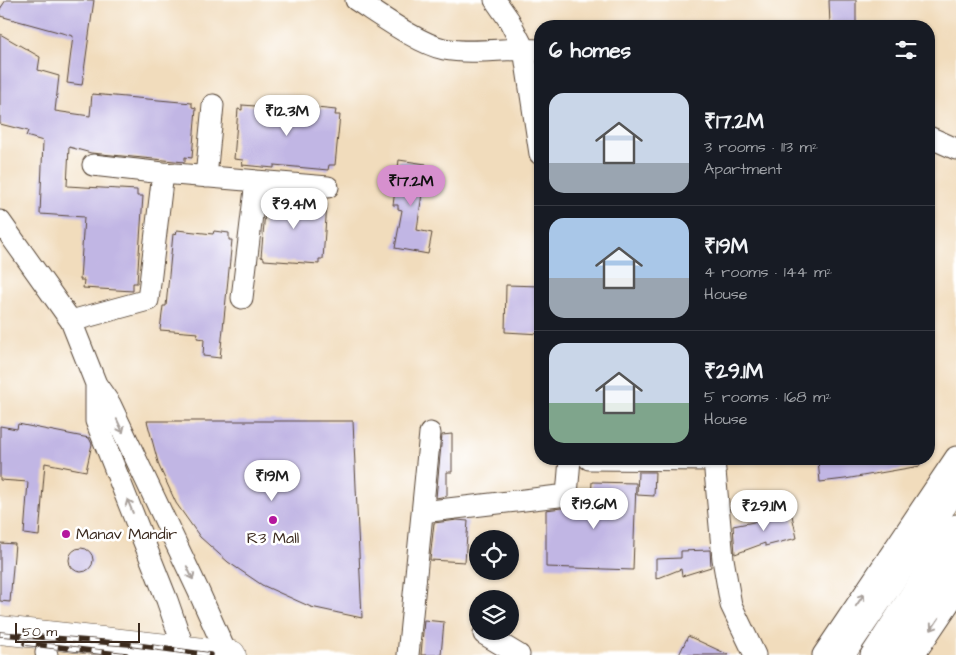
<!DOCTYPE html>
<html lang="en">
<head>
<meta charset="utf-8">
<style>
	:root { --surface:#171b24; --page:#242831; --text:#f1f3f6; --muted:#9ea1a6; --line:#363941; --accent:#d690ce }
	body { margin:0; font-family:"Architects Daughter",sans-serif; background:var(--page); color:var(--text); height:100vh; display:flex; flex-direction:column; font-size:19px; white-space:nowrap }
	* { box-sizing:border-box; margin:0 }
	p { font-size:16px; color:var(--muted) }
	.icon { flex:none; width:28px; height:28px; fill:none; stroke:currentColor; stroke-width:2; stroke-linecap:round; stroke-linejoin:round }
	.map { position:relative; flex:1; overflow:hidden }
	.drawer { position:absolute; left:534px; top:20px; width:401px; height:445px; display:flex; flex-direction:column; background:var(--surface); border-radius:20px; box-shadow:0 1px 4px #0004 }
	.drawer>* { flex:none }
	.controls { position:absolute; left:469px; top:530px; display:grid; gap:10px }
	.controls a { display:grid; place-items:center; width:50px; height:50px; border-radius:50%; background:var(--surface); box-shadow:0 1px 4px #0004; font-size:25px }
	.scale { position:absolute; left:15px; bottom:12px; width:125px; box-sizing:border-box; padding-left:5px; border:2px solid #3b2a1e; border-top:0; font-size:14px; line-height:18px; white-space:nowrap; color:#3b2a1e; -webkit-text-stroke:4px #fff; paint-order:stroke }
	.price { position:absolute; translate:-50% -42px; padding:0 11px; border-radius:18px; background:#fff; color:#222; font-size:16px; line-height:32px; filter:drop-shadow(0 1px 2px #0008) }
	.price::after { content:''; position:absolute; left:50%; top:30px; width:15px; height:11px; margin-left:-8px; background:inherit; clip-path:polygon(0 0,100% 0,50% 100%) }
	.price.selected { background:var(--accent); color:#111 }
	ul { padding:0; list-style:none }
	li { display:flex; align-items:center; gap:15px; height:125px; padding:0 15px }
	li+li { border-top:1px solid var(--line) }
	li span { display:grid; place-items:center; flex:none; width:140px; height:100px; border-radius:15px; color:#555 }
	li>.icon { margin-inline-start:auto }
	span .icon { width:60px; height:60px; fill:#fffc; stroke-width:1 }
	li b { font-size:21px }
	h2 { display:flex; justify-content:space-between; align-items:center; height:60px; padding:0 15px; font-size:21px }
	.map>svg:first-child { display:block }
</style>
</head>
<body>
<div class="map">
<svg width="956" height="655" viewBox="0 0 956 655">
	<rect width="100%" height="100%" fill="#fff"/>
	<filter id="ink" filterUnits="userSpaceOnUse"><feTurbulence type="fractalNoise" baseFrequency=".02" numOctaves="2"/><feDisplacementMap in="SourceGraphic" scale="10" xChannelSelector="R" yChannelSelector="G"/><feConvolveMatrix kernelMatrix="1 2 1 2 8 2 1 2 1" color-interpolation-filters="sRGB"/></filter>
	<filter id="wash" filterUnits="userSpaceOnUse"><feTurbulence type="fractalNoise" baseFrequency=".0096" numOctaves="4" result="noise"/><feDisplacementMap in="SourceGraphic" scale="20" xChannelSelector="R" yChannelSelector="G"/><feGaussianBlur stdDeviation="1.12" result="paint"/><feColorMatrix in="noise" values="0 0 0 0 0 0 0 0 0 0 0 0 0 0 0 0 0 1.4 0 .05"/><feComposite in="paint" operator="in"/></filter>
	<g filter="url(#wash)">
		<rect width="100%" height="100%" fill="#f1dcbc"/>
		<g id="blocks">
			<!-- building -->
			<path fill="#c1b6e4" d="M6,0H94L82,85L67,83L73,36L0,16V9Z
				M829,0H856V26H830Z
				M0,34L40,57L38,70L59,76L55,111L90,116L92,94L192,103V107L196,108L192,158L185,157V162L91,153L69,147L67,186L137,190V196H143L137,283H133V291L83,288L84,280H80L84,217L40,214L43,141L26,136L28,131L0,124Z
				M242,105L296,109L297,106L336,110L335,115H340L335,165H329L328,170L274,165V168L242,165L243,160L234,159L238,109L242,110Z
				M399,160L426,164L417,230L432,233L428,254L395,248L402,210L398,209V205H393Z
				M270,197L308,201V198L325,199V204H327L323,259H319V264L264,260V258L261,257L266,201H270Z
				M177,230L213,234L214,231L229,233V240H232L220,358L203,356L204,339L197,338L198,333L160,330L163,306H166L173,234L176,235Z
				M506,285L540,286V334L505,332Z
				M147,421H353L362,618L311,607L262,585L228,562L200,537L176,503L159,466Z
				M18,424L89,438L92,444L86,471L45,463L39,536L24,534L28,482L0,480V426L17,429Z
				M452,434V472H447V496L436,498L442,435Z
				M824,459H920V466L845,479L820,482L818,460Z
				M638,472H655L654,496L637,495Z
				M592,482L636,483L633,570L546,567V510L569,507L574,505L579,497H591Z
				M791,511L797,538L765,546V543L735,554L733,526L759,521V519Z
				M457,520L468,521L465,562L430,560L434,523Z
				M0,543L15,544L10,602L0,601Z
				M69 560a12 12 0 1 1 24 0a12 12 0 1 1-24 0Z
				M710,550L711,567L682,576L681,569L656,579V559L681,558V551Z
				M424,620L444,622L441,655H421Z
				M688,636L729,655H679Z"/>
		</g>
	</g>
	<g filter="url(#ink)">
		<use href="#blocks" fill-opacity="0" stroke="#564536" stroke-width="1"/>
		<g fill="none" stroke-linecap="round" stroke-linejoin="round">
			<!-- minor casing -->
			<g stroke="#564536" stroke-width="23">
				<path id="minor" d="M356,0C378,14 419,44 444,49C475,55 508,47 540,50
					M495,0L509,20L524,49L540,154
					M929,137L956,149
					M93,165L163,173
					M206,177L213,105
					M0,221L71,321L96,384L110,404L198,590L227,655
					M242,298L256,181
					M71,321L148,300L163,173L328,187
					M96,384V421L167,600L186,655
					M589,459L714,460L723,559L731,605L755,655
					M422,512L567,495L570,459
					M484,634L519,655
					M46,653L47,655
					M408,655L430,433
					M823,655L956,457
					M871,655L956,525
					M914,655L956,593"/>
			</g>
			<!-- major casing -->
			<g stroke="#564536" stroke-width="29">
				<path id="major" d="M0,630L232,655
					M840,655L956,485
					M888,655L956,556"/>
			</g>
			<!-- minor -->
			<use href="#minor" stroke="#fff" stroke-width="21"/>
			<!-- major -->
			<use href="#major" stroke="#fff" stroke-width="28"/>
			<!-- rail casing -->
			<g stroke="#3b2a1e" stroke-width="5.5">
				<path id="rail" d="M0,634L129,644L210,655
					M25,643L126,655"/>
			</g>
			<!-- rail -->
			<use href="#rail" stroke="#fff" stroke-width="4" stroke-dasharray="11" stroke-linecap="butt"/>
		</g>
		<!-- one-way arrows -->
		<defs><path id="oneway-shaft" d="M-6 0H5M1.5-3L5.5 0L1.5 3" fill="none" stroke-width="1.6" stroke-linecap="round" stroke-linejoin="round" transform="scale(1.25)"/></defs>
		<g stroke="#a79f9a">
			<use href="#oneway-shaft" transform="translate(120 426) rotate(65)"/>
			<use href="#oneway-shaft" transform="translate(130 506) rotate(-112)"/>
			<use href="#oneway-shaft" transform="translate(190 573) rotate(65)"/>
			<use href="#oneway-shaft" transform="translate(860 600) rotate(-56)"/>
			<use href="#oneway-shaft" transform="translate(935 624) rotate(124)"/>
		</g>
	</g>
	<!-- markers -->
	<g fill="#b5179e" stroke="#fff" stroke-width="2">
		<circle cx="273" cy="520" r="5"/>
		<circle cx="66" cy="534" r="5"/>
	</g>
	<g text-anchor="middle" dominant-baseline="central" stroke-width="5" stroke-linejoin="round" paint-order="stroke">
		<!-- poi labels -->
		<g font-size="16" fill="#3b2a1e" stroke="#fff" text-anchor="start">
			<text x="76" y="534">Manav Mandir</text>
			<text x="273" y="538" text-anchor="middle">R3 Mall</text>
		</g>
	</g>
</svg>
<div class="controls">
<a><svg class="icon" aria-label="locate" viewBox="0 0 24 24"><circle cx="12" cy="12" r="6"/><path d="M12 2v4M12 18v4M2 12h4M18 12h4"/></svg></a>
<a><svg class="icon" aria-label="layers" viewBox="0 0 24 24"><path d="M12 4l9 5-9 5-9-5zM3 14l9 5 9-5"/></svg></a>
</div>
<div class="scale">50 m</div>
<b class="price" style="left:287px;top:137px">₹12.3M</b>
<b class="price selected" style="left:411px;top:207px">₹17.2M</b>
<b class="price" style="left:294px;top:230px">₹9.4M</b>
<b class="price" style="left:272px;top:502px">₹19M</b>
<b class="price" style="left:594px;top:530px">₹19.6M</b>
<b class="price" style="left:764px;top:532px">₹29.1M</b>
<section class="drawer">
<h2>6 homes<svg class="icon" aria-label="filters" viewBox="0 0 24 24"><path d="M4 7h16M4 17h16"/><circle cx="9" cy="7" r="2"/><circle cx="15" cy="17" r="2"/></svg></h2>
<ul>
<li><span style="background:linear-gradient(#c9d6e8 70%,#9aa5b1 0)"><svg class="icon" aria-label="home" viewBox="0 0 24 24"><path d="M3 11l9-7 9 7M6 9v11h12V9"/></svg></span><div><b>₹17.2M</b><p>3 rooms · 113 m²</p><p>Apartment</p></div></li>
<li><span style="background:linear-gradient(#a9c7e8 60%,#9aa5b1 0)"><svg class="icon" aria-label="home" viewBox="0 0 24 24"><path d="M3 11l9-7 9 7M6 9v11h12V9"/></svg></span><div><b>₹19M</b><p>4 rooms · 144 m²</p><p>House</p></div></li>
<li><span style="background:linear-gradient(#c9d6e8 60%,#7fa58c 0)"><svg class="icon" aria-label="home" viewBox="0 0 24 24"><path d="M3 11l9-7 9 7M6 9v11h12V9"/></svg></span><div><b>₹29.1M</b><p>5 rooms · 168 m²</p><p>House</p></div></li>
</ul>
</section>
</div>
</body>
</html>
